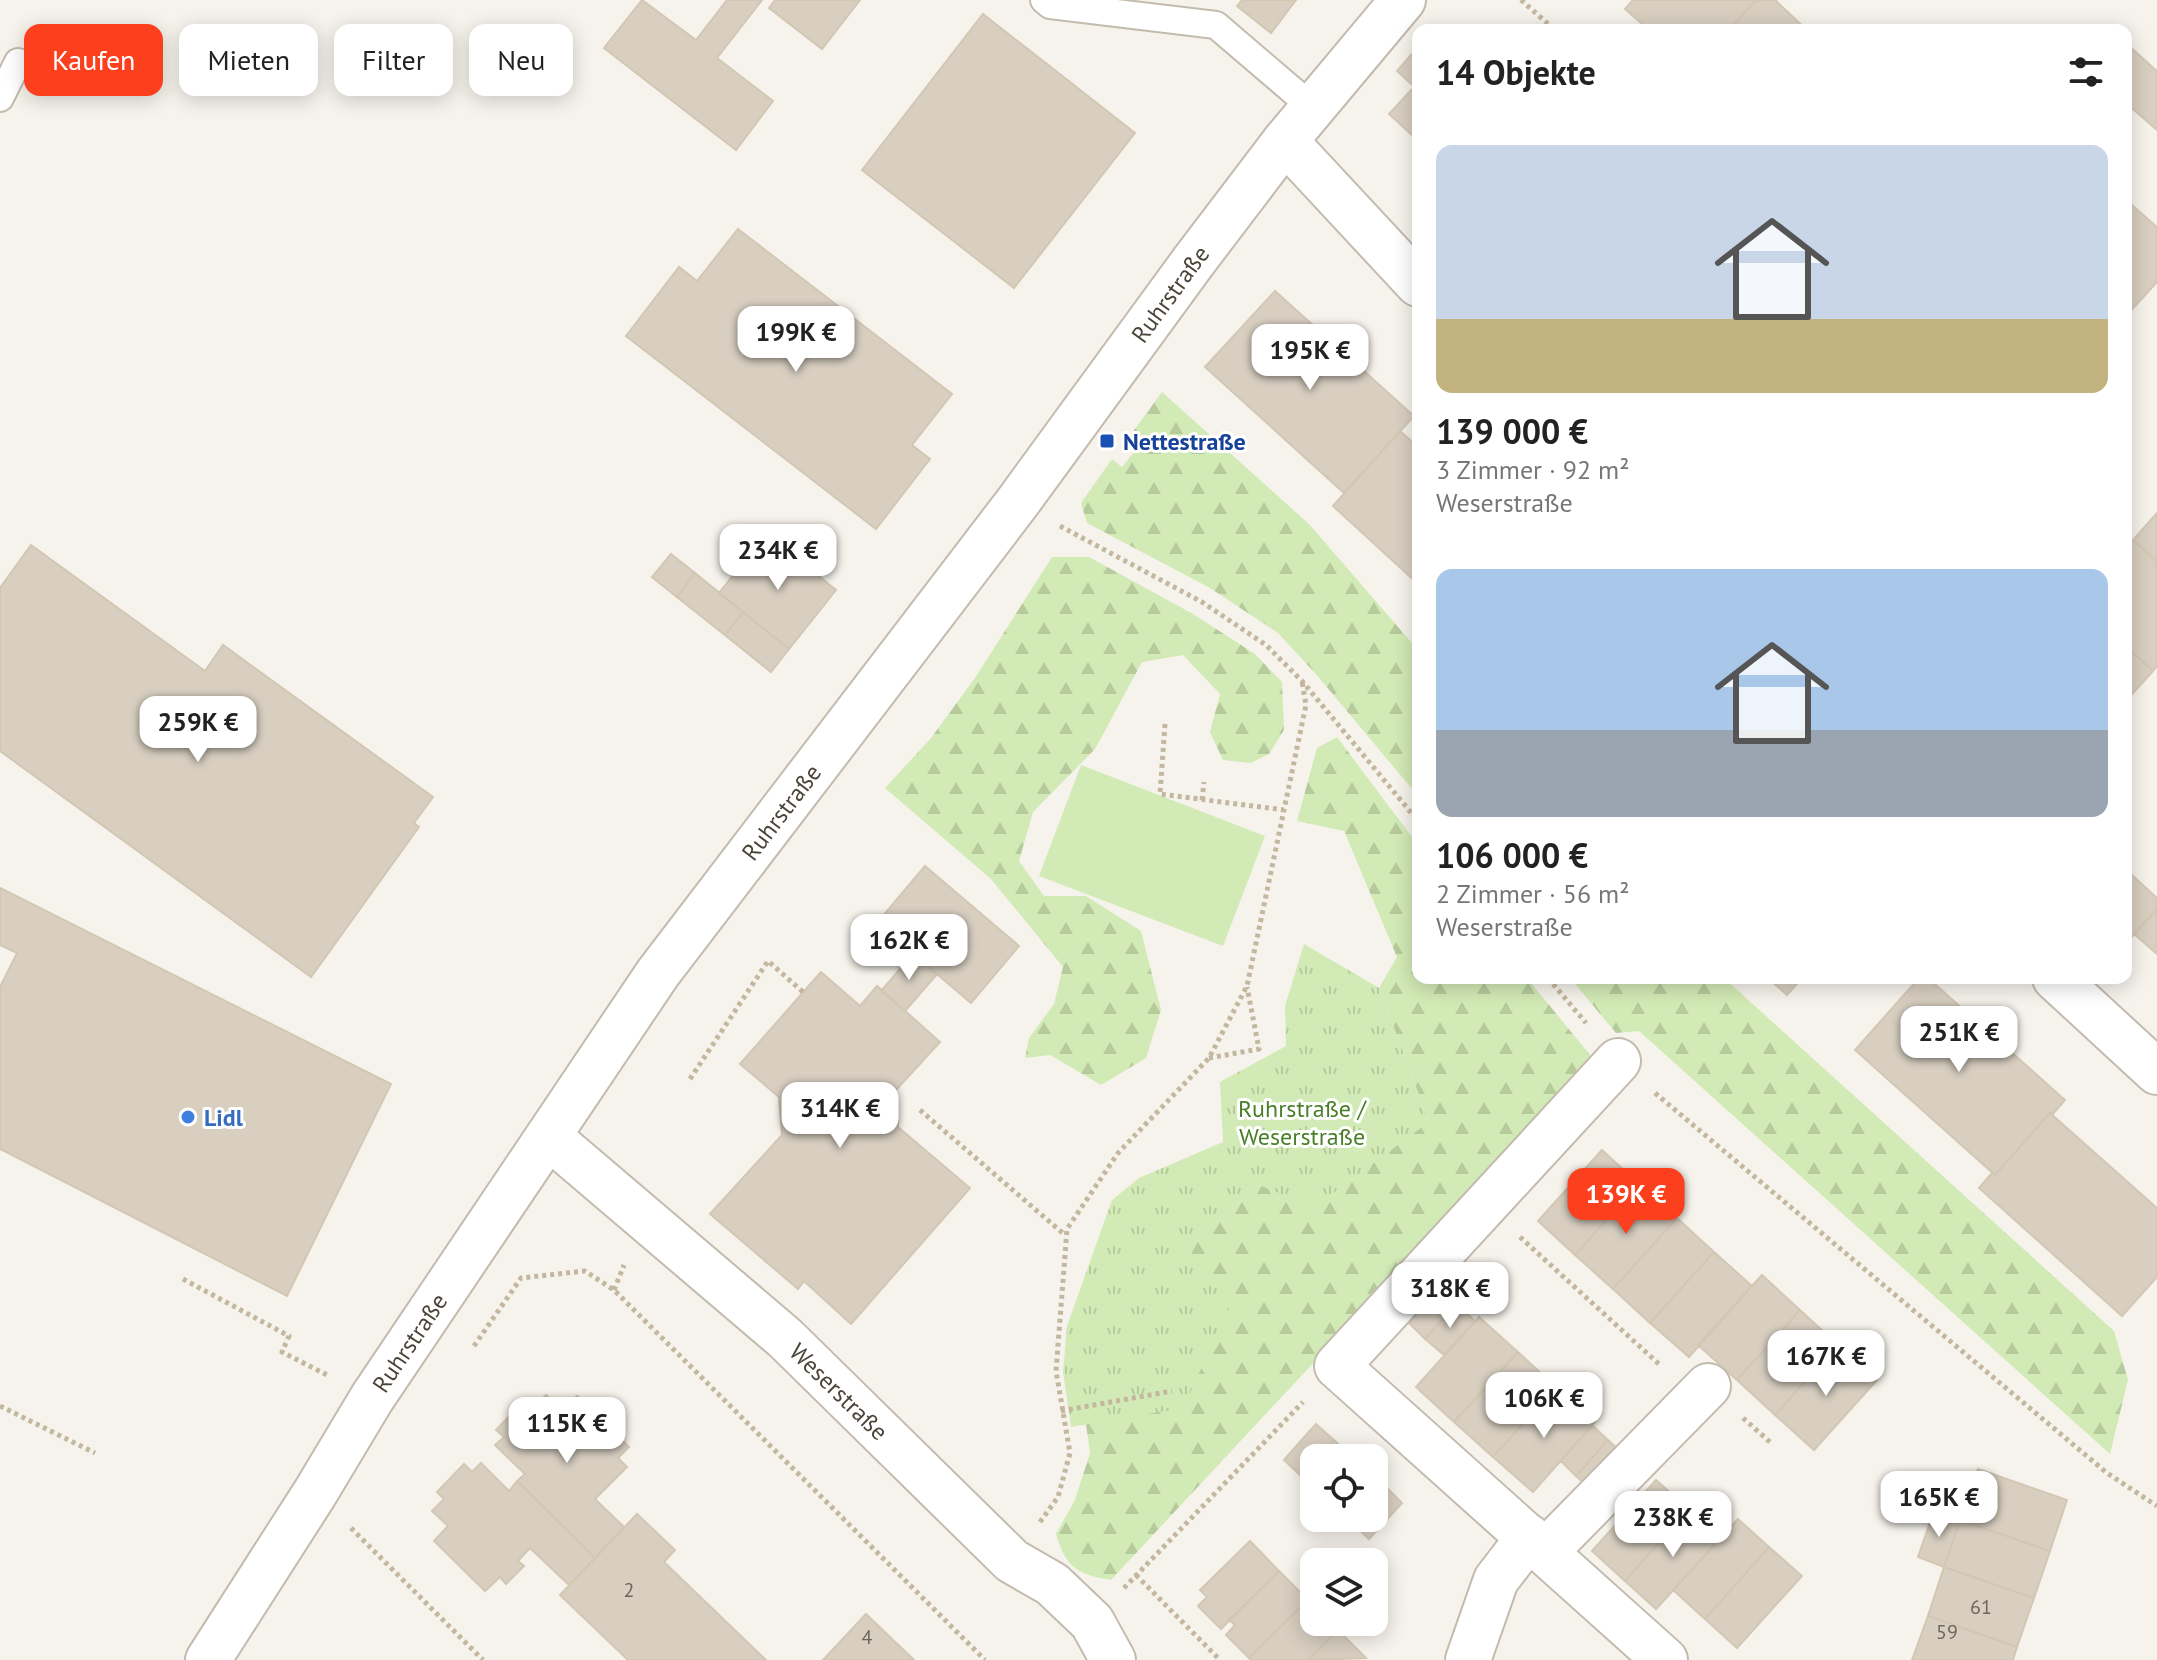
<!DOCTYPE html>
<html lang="de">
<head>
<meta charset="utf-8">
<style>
	:root { --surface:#fff; --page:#f6f6f6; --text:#222; --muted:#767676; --accent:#fc3f1d }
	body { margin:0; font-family:"PT Sans",sans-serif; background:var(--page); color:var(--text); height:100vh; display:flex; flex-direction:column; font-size:30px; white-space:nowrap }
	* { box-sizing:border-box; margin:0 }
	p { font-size:26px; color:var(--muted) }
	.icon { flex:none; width:44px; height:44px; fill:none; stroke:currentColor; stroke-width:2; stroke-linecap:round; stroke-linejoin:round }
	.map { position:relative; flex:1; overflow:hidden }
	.drawer { position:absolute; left:1412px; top:24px; width:720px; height:960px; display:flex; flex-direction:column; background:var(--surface); border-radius:16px; box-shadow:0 4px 20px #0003 }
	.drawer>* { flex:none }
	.guide { position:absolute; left:24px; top:24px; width:760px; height:72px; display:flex; gap:16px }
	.tools { position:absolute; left:1300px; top:1444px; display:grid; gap:16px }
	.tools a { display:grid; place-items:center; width:88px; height:88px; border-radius:16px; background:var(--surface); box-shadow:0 4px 20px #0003; font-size:40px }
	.price { position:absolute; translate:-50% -68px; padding:0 18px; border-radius:16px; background:#fff; color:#222; font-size:26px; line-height:52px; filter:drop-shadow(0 2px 4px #0008) }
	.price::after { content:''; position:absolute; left:50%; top:48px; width:24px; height:18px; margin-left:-12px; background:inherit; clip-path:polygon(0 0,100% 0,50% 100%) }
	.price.current { background:var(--accent); color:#fff }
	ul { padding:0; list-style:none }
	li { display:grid; align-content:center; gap:16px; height:424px; padding:0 24px }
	li span { display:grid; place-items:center; height:248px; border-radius:16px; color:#555 }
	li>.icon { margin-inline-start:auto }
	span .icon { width:144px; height:144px; fill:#fffc; stroke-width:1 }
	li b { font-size:34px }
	h2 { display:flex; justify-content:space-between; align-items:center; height:96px; padding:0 24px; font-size:34px }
	.chip { padding:0 28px; border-radius:16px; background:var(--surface); box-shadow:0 4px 20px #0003; font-size:28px; line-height:72px }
	.chip.current { background:var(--accent); color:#fff }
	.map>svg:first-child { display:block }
</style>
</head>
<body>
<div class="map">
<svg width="2157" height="1660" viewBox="0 0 2157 1660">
	<defs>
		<pattern id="forest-firs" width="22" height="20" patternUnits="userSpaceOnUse" patternTransform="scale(2)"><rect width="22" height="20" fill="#d2eab5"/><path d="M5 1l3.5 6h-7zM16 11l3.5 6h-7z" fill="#b6ca9c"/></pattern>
		<pattern id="park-tufts" width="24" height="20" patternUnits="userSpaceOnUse" patternTransform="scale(2)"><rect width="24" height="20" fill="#d2eab5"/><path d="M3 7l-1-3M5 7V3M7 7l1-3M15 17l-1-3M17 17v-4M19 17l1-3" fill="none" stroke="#b6ca9c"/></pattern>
	</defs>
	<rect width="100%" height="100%" fill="#f6f3ec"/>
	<!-- grass -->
	<path fill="#d2eab5" d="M1081,765L1265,836L1223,946L1039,876Z"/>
	<!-- forest -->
	<path fill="url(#forest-firs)" d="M1162,392L1309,524L1418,650V796L1315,673L1278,633L1210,588L1087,523L1081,503L1112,459L1122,467L1139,446L1129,437Z
		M1052,557H1089L1193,614L1255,654L1282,682L1284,730L1269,754L1251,763L1223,760L1210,732L1220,694L1183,655L1142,662L1095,749L1033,812L1019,861L1044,896H1086L1141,931L1161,1010L1146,1058L1101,1085L1050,1055L1025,1058L1029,1038L1054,1004L1063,967L991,879L885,788L931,738L975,678Z
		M1337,737L1418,845V978H1527L1595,1061L1111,1580C1077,1574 1066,1568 1056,1534L1075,1500L1090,1453L1086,1424L1183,1407L1188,1248L1259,1185L1429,1122L1379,988L1397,957L1344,831L1297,821L1317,748Z
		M1570,978H1724L2114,1331L2128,1380L2110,1454L1639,1031L1616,1033Z"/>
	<!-- park -->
	<path fill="url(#park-tufts)" d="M1304,944L1379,988L1429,1122L1314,1207L1259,1185L1188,1248L1232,1302L1183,1408L1071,1427L1063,1372L1067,1326L1112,1200L1139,1178L1223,1142L1220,1082L1286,1046L1285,1006Z"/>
	<!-- building -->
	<path fill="#d8cfc1" stroke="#d3c7b4" stroke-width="2" d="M642,0L696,40L727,0H762L717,58L773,101L736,150L604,48Z
		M775,0H860L822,49L769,8Z
		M1242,0H1296L1271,33L1237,6Z
		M1633,0H1756L1729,30H1649L1625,9Z
		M1756,0H1775L1807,30H1729Z
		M983,14L1135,133L1014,288L862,170Z
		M1418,47V90L1397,71Z
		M2130,47L2157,71V130L2126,103V52Z
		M1414,87L1418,90V128L1412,135L1389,114Z
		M2126,200L2157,227V282L2127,315Z
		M738,229L952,394L912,445L930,459L876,529L626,336L679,267L697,281Z
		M1275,291L1414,416L1344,493L1205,367Z
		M1400,431L1418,447V584L1333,506Z
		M2157,513V562L2133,540Z
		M766,534L836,590L789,649L719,593Z
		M2133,540L2157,562V666L2153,671L2126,646V548Z
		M31,545L205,671L223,645L433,797L414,823L419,827L311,977L0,751V588Z
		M671,554L695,573L677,597L652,577Z
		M695,573L743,612L725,635L677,597Z
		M743,612L789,649L771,672L725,635Z
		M2126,646L2153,671L2126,701Z
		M925,866L1019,946L971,1003L877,923Z
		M2132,875L2157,898V909L2130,939L2126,935V883Z
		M0,888L391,1084L287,1296L0,1149V987L17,953L0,945Z
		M2157,909V954L2134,934Z
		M913,954L937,974L905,1011L881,991Z
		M821,972L860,1006L877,986L940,1042L896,1090L898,1127L970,1188L851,1324L804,1281L798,1289L710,1214L782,1135L779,1097L740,1064Z
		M1768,978H1802L1787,995Z
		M1919,978H1928L2065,1100L2052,1115L2050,1113L1995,1175L1855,1050Z
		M2050,1113L2157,1208V1277L2122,1316L1979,1188L1992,1173L1995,1175Z
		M1602,1150L1639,1184L1575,1255L1538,1221Z
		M1639,1184L1677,1218L1613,1289L1575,1255Z
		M1677,1218L1714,1252L1650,1323L1613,1289Z
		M1714,1252L1752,1286L1689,1357L1650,1323Z
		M1762,1275L1800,1310L1737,1380L1698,1345Z
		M1440,1289L1456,1304L1425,1339L1409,1323Z
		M1456,1304L1475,1321L1444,1355L1425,1339Z
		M1800,1310L1838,1345L1775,1415L1737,1380Z
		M1479,1317L1518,1352L1454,1422L1416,1387Z
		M1838,1345L1877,1380L1814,1450L1775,1415Z
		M1518,1352L1556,1387L1493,1457L1454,1422Z
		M1556,1387L1595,1422L1533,1492L1493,1457Z
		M546,1395L562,1410L577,1396L629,1447L618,1458L627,1467L595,1499L624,1527L595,1558L517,1481L525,1474L495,1445L504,1437L496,1430L524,1401L533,1408Z
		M1316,1424L1334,1440L1317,1458H1314V1462L1301,1476L1284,1460Z
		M1592,1425L1608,1440L1576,1476L1561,1461Z
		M1334,1440L1351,1456L1349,1458H1317Z
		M1608,1440L1624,1455L1592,1490L1576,1476Z
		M1314,1462V1488L1301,1476Z
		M481,1463L509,1491L517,1481L595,1558L569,1585L530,1548L518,1561L524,1566L506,1584L500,1577L485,1591L434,1541L448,1526L432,1511L444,1499L437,1492L464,1464L472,1472Z
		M1978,1469L2067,1500L2050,1551L1960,1520Z
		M1656,1480L1689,1509L1625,1581L1592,1551Z
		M1386,1487L1402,1503L1369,1539L1352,1523L1357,1518H1374V1499Z
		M1689,1509L1721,1538L1656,1609L1625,1581Z
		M1934,1511L1960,1520L1944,1567L1918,1557Z
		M637,1514L675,1550L664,1562L766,1660H628L560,1595Z
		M1738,1519L1769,1547L1705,1619L1673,1590Z
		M1960,1520L2050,1551L2034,1598L1944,1567Z
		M1250,1541L1279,1571L1221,1629L1198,1606L1207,1597L1200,1590Z
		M1769,1547L1802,1576L1737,1648L1705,1619Z
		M1944,1567L2034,1598L2017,1647L1928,1616Z
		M1279,1571L1308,1600L1249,1658L1226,1635L1235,1625L1229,1620Z
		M1308,1600L1314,1606V1622H1330L1338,1630L1308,1660H1251L1249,1658Z
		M866,1614L914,1660H823Z
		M1928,1616L2017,1647L2013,1660H1912Z
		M1338,1630L1366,1658L1308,1660Z"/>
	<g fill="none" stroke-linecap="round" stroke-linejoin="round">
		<!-- service casing -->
		<g stroke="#c2bbae" stroke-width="30">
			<path id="service" d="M1044,0L1050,5L1216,25L1313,108
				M0,98L18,62"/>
		</g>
		<!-- minor casing -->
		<g stroke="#c2bbae" stroke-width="48">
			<g id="minor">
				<path d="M1285,141L1418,284"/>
				<path d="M2055,978L2157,1072"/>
				<path d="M1618,1061L1337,1366L1665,1660"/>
				<path id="s1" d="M549,1137L785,1338L1012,1561L1052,1584L1092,1622L1113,1660"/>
				<path d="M1545,1552L1708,1386"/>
				<path id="s2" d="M208,1660L315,1493L372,1398L658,973L1017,503L1193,262L1285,141L1403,0"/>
				<path d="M1468,1660L1496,1580L1529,1537"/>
			</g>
		</g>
		<!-- path -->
		<path stroke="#c4b79f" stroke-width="5" stroke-dasharray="4 4" stroke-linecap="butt" d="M1521,0L1555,30
			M1060,526L1202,602L1266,645L1302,681L1418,821
			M1165,724L1160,794L1284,810
			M1202,800L1204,782
			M1548,978L1586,1023
			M1209,1058L1259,1049L1247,987
			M690,1079L768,961L803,992
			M1655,1093L2107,1473L2157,1506
			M920,1110L1065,1235
			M1520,1237L1660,1365
			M183,1279L289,1336L282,1352L329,1376
			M614,1290L624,1265
			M474,1346L521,1278L585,1271L614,1290L985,1660
			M0,1406L95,1453
			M1061,1411L1172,1391
			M1743,1418L1770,1442
			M1040,1522L1058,1497L1070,1453L1056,1371L1067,1229L1118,1153L1209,1058L1247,986L1306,705L1302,681
			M351,1528L483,1660
			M1136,1575L1220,1660
			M1124,1588L1303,1402"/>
		<!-- service -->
		<use href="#service" stroke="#fff" stroke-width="26"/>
		<!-- minor -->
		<use href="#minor" stroke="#fff" stroke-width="44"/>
	</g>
	<!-- markers -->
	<rect fill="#1a4fb4" stroke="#fff" stroke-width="3" x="1099" y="433" width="16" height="16" rx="4"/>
	<circle fill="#3f7fe0" stroke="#fff" stroke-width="3" cx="188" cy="1117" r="8"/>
	<g text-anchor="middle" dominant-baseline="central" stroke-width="6" stroke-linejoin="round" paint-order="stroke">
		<!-- number labels -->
		<g font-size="20" fill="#6e675b">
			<text x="629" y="1590">2</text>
			<text x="1981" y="1607">61</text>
			<text x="1947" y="1632">59</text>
			<text x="867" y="1637">4</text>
		</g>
		<!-- street labels -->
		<g font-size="24" fill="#4b4439" stroke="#fff">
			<text stroke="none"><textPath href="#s2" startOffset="1672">Ruhrstraße</textPath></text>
			<text stroke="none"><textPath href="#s2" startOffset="1024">Ruhrstraße</textPath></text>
			<text stroke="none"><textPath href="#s2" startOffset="376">Ruhrstraße</textPath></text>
			<text stroke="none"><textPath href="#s1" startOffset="386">Weserstraße</textPath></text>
		</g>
		<!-- transit labels -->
		<g font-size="24" font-weight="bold" fill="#164399" stroke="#fff" text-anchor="start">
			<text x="1123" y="441">Nettestraße</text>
		</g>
		<!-- park labels -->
		<g font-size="24" fill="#4a7f2a" stroke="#fff">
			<text x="1302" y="1108">Ruhrstraße /<tspan x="1302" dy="28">Weserstraße</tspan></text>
		</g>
		<!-- shop labels -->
		<g font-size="24" font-weight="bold" fill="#366cbe" stroke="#fff" text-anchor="start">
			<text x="204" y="1117">Lidl</text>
		</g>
	</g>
</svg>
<div class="tools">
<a><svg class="icon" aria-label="locate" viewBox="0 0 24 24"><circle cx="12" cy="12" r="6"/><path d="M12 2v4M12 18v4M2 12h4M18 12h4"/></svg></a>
<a><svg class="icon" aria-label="layers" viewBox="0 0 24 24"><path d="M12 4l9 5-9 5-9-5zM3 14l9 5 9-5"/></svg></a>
</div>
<b class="price" style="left:796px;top:374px">199K €</b>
<b class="price" style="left:1310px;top:392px">195K €</b>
<b class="price" style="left:778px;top:592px">234K €</b>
<b class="price" style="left:198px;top:764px">259K €</b>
<b class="price" style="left:909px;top:982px">162K €</b>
<b class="price" style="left:1959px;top:1074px">251K €</b>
<b class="price" style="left:840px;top:1150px">314K €</b>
<b class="price current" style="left:1626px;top:1236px">139K €</b>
<b class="price" style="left:1450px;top:1330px">318K €</b>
<b class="price" style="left:1826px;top:1398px">167K €</b>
<b class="price" style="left:1544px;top:1440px">106K €</b>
<b class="price" style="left:567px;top:1465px">115K €</b>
<b class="price" style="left:1939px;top:1539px">165K €</b>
<b class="price" style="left:1673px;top:1559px">238K €</b>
<div class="guide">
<a class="chip current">Kaufen</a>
<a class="chip">Mieten</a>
<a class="chip">Filter</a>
<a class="chip">Neu</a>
</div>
<section class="drawer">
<h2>14 Objekte<svg class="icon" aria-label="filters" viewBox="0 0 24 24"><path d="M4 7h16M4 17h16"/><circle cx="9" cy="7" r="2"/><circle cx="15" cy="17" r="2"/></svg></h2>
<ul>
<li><span style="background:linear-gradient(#c9d6e8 70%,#c2b280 0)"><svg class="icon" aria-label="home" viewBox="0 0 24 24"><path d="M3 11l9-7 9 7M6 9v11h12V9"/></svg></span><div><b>139 000 €</b><p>3 Zimmer · 92 m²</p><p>Weserstraße</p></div></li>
<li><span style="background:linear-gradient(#a9c7e8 65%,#9aa5b1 0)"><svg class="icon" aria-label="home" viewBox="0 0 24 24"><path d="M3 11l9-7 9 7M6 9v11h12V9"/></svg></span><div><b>106 000 €</b><p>2 Zimmer · 56 m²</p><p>Weserstraße</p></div></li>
</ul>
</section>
</div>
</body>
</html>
